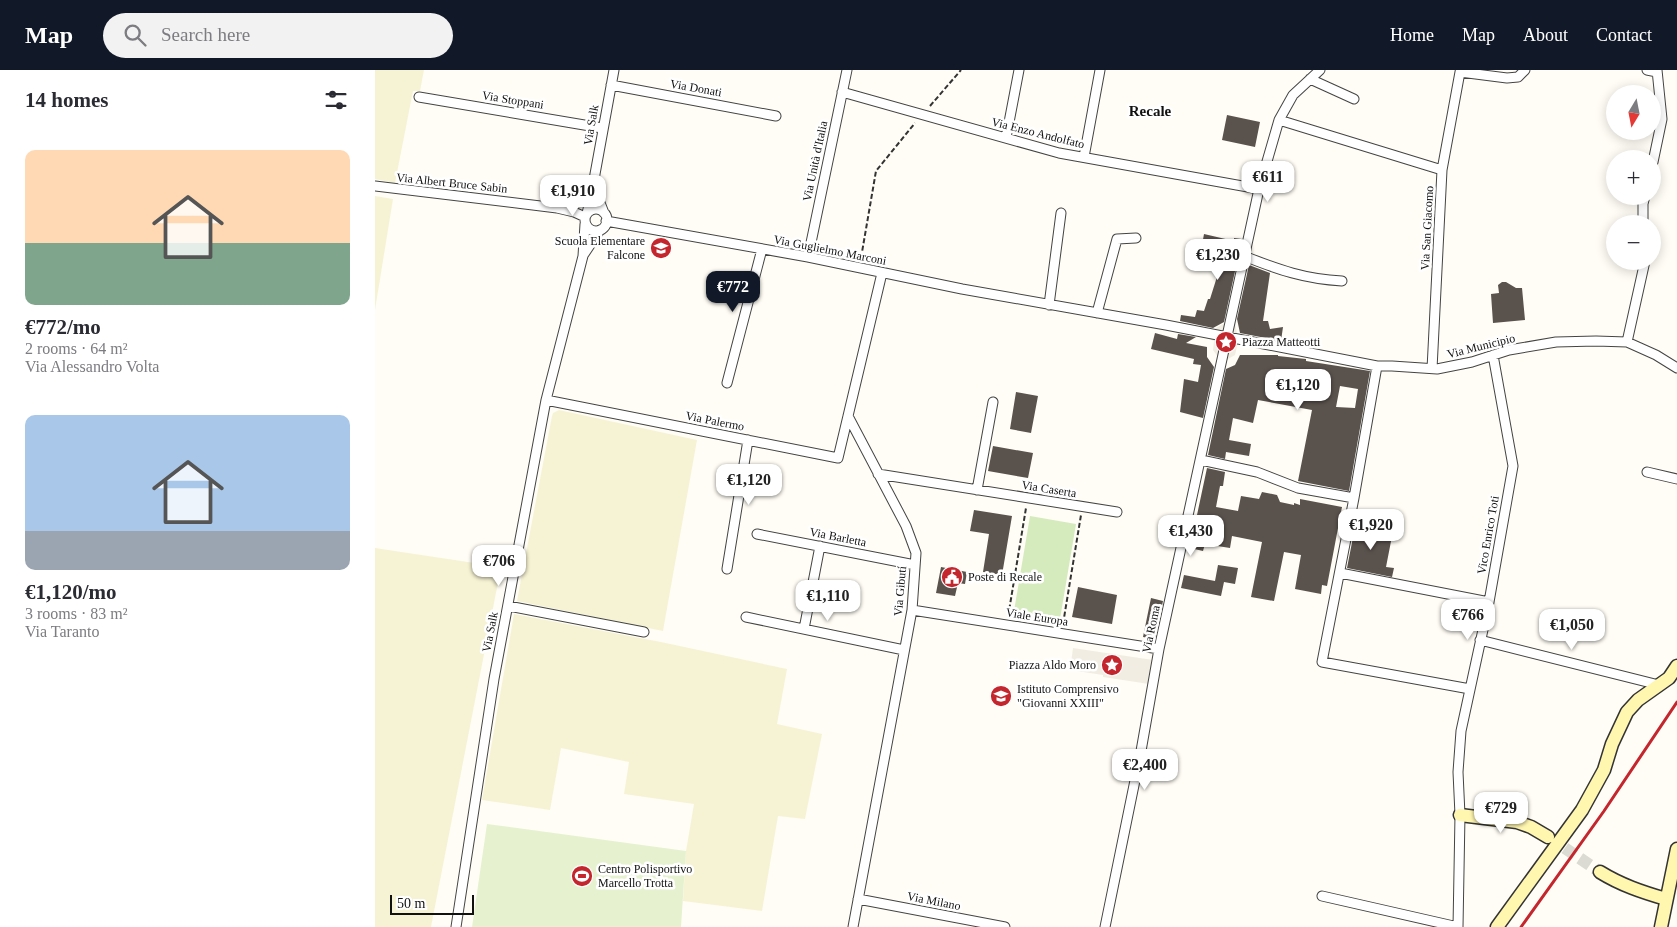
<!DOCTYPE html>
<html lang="en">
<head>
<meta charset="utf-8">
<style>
	:root { --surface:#fff; --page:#f2f2f3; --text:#2b2b33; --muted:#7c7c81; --accent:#111827 }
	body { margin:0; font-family:Georgia,serif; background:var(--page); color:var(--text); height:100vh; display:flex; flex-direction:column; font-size:19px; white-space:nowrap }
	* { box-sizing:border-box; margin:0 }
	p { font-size:16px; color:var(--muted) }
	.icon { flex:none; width:28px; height:28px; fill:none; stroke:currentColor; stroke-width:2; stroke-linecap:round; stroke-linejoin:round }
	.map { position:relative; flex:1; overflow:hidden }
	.sheet { display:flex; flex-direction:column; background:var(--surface); width:375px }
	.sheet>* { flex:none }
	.needle { width:32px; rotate:190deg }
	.buttons { position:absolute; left:1231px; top:15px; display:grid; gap:10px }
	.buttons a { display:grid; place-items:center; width:55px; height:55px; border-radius:50%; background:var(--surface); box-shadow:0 2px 12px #0003; font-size:25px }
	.scale { position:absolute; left:15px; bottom:12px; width:84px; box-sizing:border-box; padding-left:5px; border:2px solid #111; border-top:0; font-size:14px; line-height:18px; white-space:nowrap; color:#111; -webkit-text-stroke:4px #fff; paint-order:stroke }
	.price { position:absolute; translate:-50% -42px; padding:0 11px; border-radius:10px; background:#fff; color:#222; font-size:16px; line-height:32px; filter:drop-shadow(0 1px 2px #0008) }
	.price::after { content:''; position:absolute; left:50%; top:30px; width:15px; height:11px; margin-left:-8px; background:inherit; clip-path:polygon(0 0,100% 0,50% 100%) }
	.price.selected { background:var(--accent); color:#fff }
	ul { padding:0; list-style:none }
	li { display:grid; align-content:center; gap:10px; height:265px; padding:0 25px }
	li span { display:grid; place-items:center; height:155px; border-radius:10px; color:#555 }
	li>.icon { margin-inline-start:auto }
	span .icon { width:90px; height:90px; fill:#fffc; stroke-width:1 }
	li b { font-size:21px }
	h2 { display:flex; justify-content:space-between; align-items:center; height:60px; padding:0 25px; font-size:21px }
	header { display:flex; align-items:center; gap:30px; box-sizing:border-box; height:70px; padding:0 25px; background:var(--accent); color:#fff }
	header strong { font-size:24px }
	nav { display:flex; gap:28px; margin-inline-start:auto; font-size:18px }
	.search { width:350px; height:45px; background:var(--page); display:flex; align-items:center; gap:12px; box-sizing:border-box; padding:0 18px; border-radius:28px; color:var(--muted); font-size:19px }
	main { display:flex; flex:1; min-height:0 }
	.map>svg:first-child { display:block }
</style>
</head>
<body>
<header>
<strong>Map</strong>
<div class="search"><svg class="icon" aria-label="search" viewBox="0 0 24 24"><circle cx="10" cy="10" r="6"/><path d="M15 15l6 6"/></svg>Search here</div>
<nav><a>Home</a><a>Map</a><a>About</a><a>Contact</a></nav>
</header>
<main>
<section class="sheet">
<h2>14 homes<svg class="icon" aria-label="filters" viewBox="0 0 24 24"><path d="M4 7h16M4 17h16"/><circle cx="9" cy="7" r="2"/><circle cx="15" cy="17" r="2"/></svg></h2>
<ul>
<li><span style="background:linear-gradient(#ffd9b3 60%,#7fa58c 0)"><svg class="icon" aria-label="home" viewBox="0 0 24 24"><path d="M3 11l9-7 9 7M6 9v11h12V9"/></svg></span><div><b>€772/mo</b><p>2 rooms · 64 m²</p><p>Via Alessandro Volta</p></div></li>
<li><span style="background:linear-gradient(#a9c7e8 75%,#9aa5b1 0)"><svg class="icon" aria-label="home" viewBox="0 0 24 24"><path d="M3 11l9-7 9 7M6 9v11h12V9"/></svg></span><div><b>€1,120/mo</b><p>3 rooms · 83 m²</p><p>Via Taranto</p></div></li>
</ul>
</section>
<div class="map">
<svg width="1302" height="857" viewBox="0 0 1302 857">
	<rect width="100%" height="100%" fill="#fffdf5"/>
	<!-- farmland -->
	<path fill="#f6f3d4" d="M0,0H49L45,21H38L20,113L0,109Z
		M0,126L18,129L0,240Z
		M184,340L322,370L288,561L142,531L177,346L178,343Z
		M0,478L126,497L56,857H0Z
		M139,544L286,572L412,599L402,654L447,664L430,749L403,746L387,841L308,831L311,781L319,734L249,724L254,692L186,678L175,740L107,730Z"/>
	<!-- green -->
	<path fill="#d5ebbd" d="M655,446L701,454L685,549L639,541Z"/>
	<!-- pitch -->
	<path fill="#e6f2cf" d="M112,754L311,781L306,857H97Z"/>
	<!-- plaza -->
	<path fill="#f1ede2" d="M852,249L860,251L862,265L864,268L860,285L853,289L851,292L842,290L843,287L838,280L839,271L836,270L838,260L851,252Z
		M698,578L778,590L774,614L728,607V605L695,600Z"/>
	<!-- building -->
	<path fill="#5a524d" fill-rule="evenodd" d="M852,45L885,52L880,77L847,70Z
		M829,164L859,171V168L867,169L849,252L838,258L805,251L806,245L820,247L822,240L829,241L833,229H835L846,194H845V192L837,190L838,185L831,183L832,176L827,175Z
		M874,195L895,203L888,251H893L895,259L908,257L906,271L865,263L862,249Z
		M1127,212H1131L1141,218H1147L1150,250L1118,253L1116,224L1124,223L1123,215Z
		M780,263L802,269L803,264L821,267L811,273L832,277V287L839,297L828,348L805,342L809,309L823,312L826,295L818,294L819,289L776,279Z
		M865,285H903V286L931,289V291L995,301L974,421L923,411L937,340L883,330L878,353L858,348L854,370L876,374L874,386L851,382L850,389L833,385L851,299L860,295ZM965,316L983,319L980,338L961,337Z
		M641,322L663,326L656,363L635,359Z
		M618,376L658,383L653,408L613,401Z
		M832,398L850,402L848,416H845L841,437L863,441L866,426L884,429L887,422L902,425L905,432L919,435V433L925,435V429L967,437L952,516L947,515L946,524L920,519L926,485L909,482L899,531L876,527L887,472L857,466L855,478L830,474L828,481L815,478Z
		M599,440L637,446L627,505L608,502L614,464L595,461Z
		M1007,454L1019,456L1011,497L1019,498L1017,507L972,498L980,457L1005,462Z
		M843,495L863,498L860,514L849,512L846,526L806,518L809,505L840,511Z
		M566,497L592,502L590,514L583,513L580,526L561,523Z
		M703,517L742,525L737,554L697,547Z
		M776,528L788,531L780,569L768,567Z"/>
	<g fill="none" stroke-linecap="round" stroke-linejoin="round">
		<!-- secondary-tunnel -->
		<path stroke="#dbdad3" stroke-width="12" stroke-dasharray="12 6" stroke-linecap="butt" d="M1175,768L1225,802"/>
		<!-- street casing -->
		<g stroke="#444" stroke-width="11">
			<path id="street" d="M1272,0L1282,2
				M935,9L979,29
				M236,15L401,46
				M467,22L684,83L884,119
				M44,27L227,58
				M904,50L1067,100L1057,299
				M631,68L644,0
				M709,87L725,0
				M1278,92L1287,49L1282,0
				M1067,100L1085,2L1132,8L1143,7L1150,0
				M218,115L229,143
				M0,116L182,138L199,142L210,147
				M210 150a11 11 0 1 1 22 0a11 11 0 1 1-22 0Z
				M212,144L218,115L239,0
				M231,151L433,187L587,219L791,255L1002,296H1017L1062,299L1097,292L1134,280L1181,272L1221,271L1252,272L1281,285L1302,298
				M1268,154V134L1270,126
				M209,184L225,160
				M869,186C904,200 930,209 967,211
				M433,187L472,0
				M674,235L686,143
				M722,243L742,169L761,168
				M1252,272L1270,191
				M1002,296L979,428L947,592L1095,619
				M352,313L387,179
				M171,330L463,388L507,203
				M473,346L531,456L541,483L537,540L478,857
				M826,390L882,402L923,418L979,428
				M1272,402L1302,409
				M503,404L742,442
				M602,420L618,332
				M382,464L540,495
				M352,499L373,370
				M965,503L1114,532
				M133,536L269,562
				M537,540L784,579
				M371,547L529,580
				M429,559L445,476
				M1105,570L1284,615
				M947,826L1083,857
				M483,829L630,857
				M81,857L119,609L171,330L208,186L210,154
				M730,857L766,681L784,579L884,119L904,50L918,25L945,0
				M1083,857L1085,745L1083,702L1086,661L1114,532L1138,396L1118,285"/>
		</g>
		<!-- secondary casing -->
		<g stroke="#333" stroke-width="15">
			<path id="secondary" d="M1085,745L1142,752L1156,757L1173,767
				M1225,802C1246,815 1267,822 1291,829
				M1122,857L1207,740L1229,700L1237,674L1252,642L1263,630L1294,608L1302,596
				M1286,857L1302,779"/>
		</g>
		<!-- path -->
		<path stroke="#333" stroke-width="2" stroke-dasharray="5 2.5" stroke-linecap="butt" d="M555,36L586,0
			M486,188L501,101L540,53
			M633,547L651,438
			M688,554L706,445"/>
		<!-- street -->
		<use href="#street" stroke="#fff" stroke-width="9"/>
		<!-- secondary -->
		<use href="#secondary" stroke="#fff6b0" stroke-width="12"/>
		<!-- rail -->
		<path stroke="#c4262e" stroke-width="3" d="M1146,857L1229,741L1302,632"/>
	</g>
	<!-- icons -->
	<defs>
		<g id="school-disc" transform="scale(1.125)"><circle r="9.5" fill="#c4262e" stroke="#fff"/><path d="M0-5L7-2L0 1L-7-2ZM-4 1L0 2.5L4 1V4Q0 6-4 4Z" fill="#fff"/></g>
		<g id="sight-disc" transform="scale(1.125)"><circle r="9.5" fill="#c4262e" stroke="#fff"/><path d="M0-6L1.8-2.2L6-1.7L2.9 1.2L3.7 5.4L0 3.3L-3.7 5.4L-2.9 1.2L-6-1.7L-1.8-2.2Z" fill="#fff"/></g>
		<g id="civic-disc" transform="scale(1.125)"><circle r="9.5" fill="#c4262e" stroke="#fff"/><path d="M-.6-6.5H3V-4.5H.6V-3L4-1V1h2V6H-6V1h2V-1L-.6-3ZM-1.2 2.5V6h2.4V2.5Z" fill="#fff"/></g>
		<g id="stadium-disc" transform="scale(1.125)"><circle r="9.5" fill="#c4262e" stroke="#fff"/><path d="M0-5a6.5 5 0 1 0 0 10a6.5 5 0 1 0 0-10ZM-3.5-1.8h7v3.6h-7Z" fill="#fff"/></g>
	</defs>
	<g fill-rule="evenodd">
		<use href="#school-disc" x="286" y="178"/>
		<use href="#sight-disc" x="851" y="272"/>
		<use href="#civic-disc" x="577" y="507"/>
		<use href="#sight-disc" x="737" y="595"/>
		<use href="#school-disc" x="626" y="626"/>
		<use href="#stadium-disc" x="207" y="806"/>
	</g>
	<g text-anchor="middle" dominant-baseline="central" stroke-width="5" stroke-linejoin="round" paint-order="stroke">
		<!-- street labels -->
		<g font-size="12" fill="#111" stroke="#fff">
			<text transform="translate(321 18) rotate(10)">Via Donati</text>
			<text transform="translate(138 30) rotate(9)">Via Stoppani</text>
			<text transform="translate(216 55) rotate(-80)">Via Salk</text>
			<text transform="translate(663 63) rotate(14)">Via Enzo Andolfato</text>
			<text transform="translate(440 91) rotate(-78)">Via Unità d'Italia</text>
			<text transform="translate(77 113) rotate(6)">Via Albert Bruce Sabin</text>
			<text transform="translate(1052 158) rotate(-87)">Via San Giacomo</text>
			<text transform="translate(455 180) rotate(11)">Via Guglielmo Marconi</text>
			<text transform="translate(1106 276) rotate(-14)">Via Municipio</text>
			<text transform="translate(340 351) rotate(11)">Via Palermo</text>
			<text transform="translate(674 419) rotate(9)">Via Caserta</text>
			<text transform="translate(1113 465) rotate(-80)">Vico Enrico Toti</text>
			<text transform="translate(463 467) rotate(11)">Via Barletta</text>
			<text transform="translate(525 521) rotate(-85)">Via Gibuti</text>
			<text transform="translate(662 547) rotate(9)">Viale Europa</text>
			<text transform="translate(776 559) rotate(-78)">Via Roma</text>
			<text transform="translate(115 562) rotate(-79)">Via Salk</text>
			<text transform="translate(559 831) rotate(11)">Via Milano</text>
		</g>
		<!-- poi labels -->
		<g font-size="12" fill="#111" stroke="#fff" text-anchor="start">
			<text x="270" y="171" text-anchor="end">Scuola Elementare<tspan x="270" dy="14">Falcone</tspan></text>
			<text x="867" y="272">Piazza Matteotti</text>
			<text x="593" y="507">Poste di Recale</text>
			<text x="721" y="595" text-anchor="end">Piazza Aldo Moro</text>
			<text x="642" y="619">Istituto Comprensivo<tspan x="642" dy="14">"Giovanni XXIII"</tspan></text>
			<text x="223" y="799">Centro Polisportivo<tspan x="223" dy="14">Marcello Trotta</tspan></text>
		</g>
		<!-- quarter labels -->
		<g font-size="15" font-weight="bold" fill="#111" stroke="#fff">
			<text x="775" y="41">Recale</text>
		</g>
	</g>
</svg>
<div class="buttons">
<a><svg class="needle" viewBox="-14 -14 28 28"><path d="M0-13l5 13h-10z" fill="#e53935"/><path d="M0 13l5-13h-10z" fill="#7c7c81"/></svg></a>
<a>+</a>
<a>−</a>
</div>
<div class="scale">50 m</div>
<b class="price" style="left:893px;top:133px">€611</b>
<b class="price" style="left:198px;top:147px">€1,910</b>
<b class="price" style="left:843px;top:211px">€1,230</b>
<b class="price selected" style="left:358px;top:243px">€772</b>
<b class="price" style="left:923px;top:341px">€1,120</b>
<b class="price" style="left:374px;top:436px">€1,120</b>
<b class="price" style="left:996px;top:481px">€1,920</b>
<b class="price" style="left:816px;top:487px">€1,430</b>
<b class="price" style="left:124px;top:517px">€706</b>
<b class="price" style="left:453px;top:552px">€1,110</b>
<b class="price" style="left:1093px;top:571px">€766</b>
<b class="price" style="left:1197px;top:581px">€1,050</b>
<b class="price" style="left:770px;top:721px">€2,400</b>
<b class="price" style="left:1126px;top:764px">€729</b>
</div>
</main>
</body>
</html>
